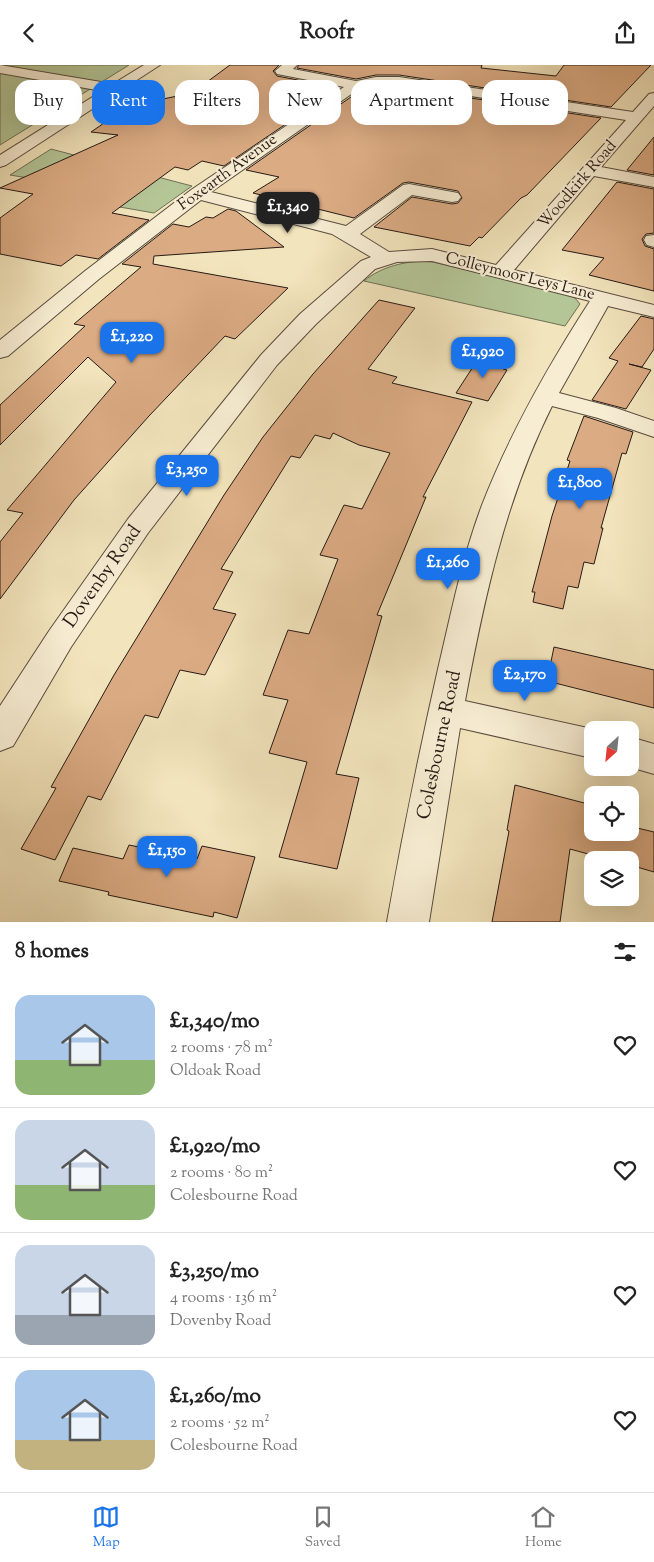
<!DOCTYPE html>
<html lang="en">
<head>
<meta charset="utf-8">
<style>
	:root { --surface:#fff; --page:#f6f6f6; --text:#222; --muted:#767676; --line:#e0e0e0; --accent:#1a73e8 }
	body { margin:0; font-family:"Sorts Mill Goudy",serif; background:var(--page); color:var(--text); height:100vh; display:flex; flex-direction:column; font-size:19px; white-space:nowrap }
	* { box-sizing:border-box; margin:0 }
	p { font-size:16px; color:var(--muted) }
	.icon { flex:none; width:28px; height:28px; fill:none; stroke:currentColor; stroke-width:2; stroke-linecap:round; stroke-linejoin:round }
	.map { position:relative; height:857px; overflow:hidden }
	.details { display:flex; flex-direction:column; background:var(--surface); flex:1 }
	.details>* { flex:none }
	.guide { position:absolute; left:15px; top:15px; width:625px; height:45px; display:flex; gap:10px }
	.needle { width:32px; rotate:207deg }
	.tools { position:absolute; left:584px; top:656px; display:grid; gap:10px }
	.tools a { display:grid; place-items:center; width:55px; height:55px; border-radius:10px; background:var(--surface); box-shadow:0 5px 20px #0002; font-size:25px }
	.price { position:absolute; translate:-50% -42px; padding:0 11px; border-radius:10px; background:var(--accent); color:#fff; font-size:16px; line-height:32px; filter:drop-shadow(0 1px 2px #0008) }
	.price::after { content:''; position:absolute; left:50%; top:30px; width:15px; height:11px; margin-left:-8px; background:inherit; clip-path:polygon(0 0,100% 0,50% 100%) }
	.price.active { background:#222; color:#fff }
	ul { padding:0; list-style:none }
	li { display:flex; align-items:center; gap:15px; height:125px; padding:0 15px }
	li+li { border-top:1px solid var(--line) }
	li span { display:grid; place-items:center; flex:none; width:140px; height:100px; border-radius:15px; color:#555 }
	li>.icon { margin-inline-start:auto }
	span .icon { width:60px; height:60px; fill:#fffc; stroke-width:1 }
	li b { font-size:21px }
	h2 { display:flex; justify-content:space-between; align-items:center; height:60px; padding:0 15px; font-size:21px }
	.pill { padding:0 18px; border-radius:15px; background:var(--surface); box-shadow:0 5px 20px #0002; font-size:18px; line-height:45px }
	.pill.active { background:var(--accent); color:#fff }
	header { display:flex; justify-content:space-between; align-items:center; height:65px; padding:0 15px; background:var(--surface); font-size:22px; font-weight:700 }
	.tab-bar { display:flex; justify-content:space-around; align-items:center; height:70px; border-top:1px solid var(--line); background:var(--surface); font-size:14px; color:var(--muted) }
	.tab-bar a { display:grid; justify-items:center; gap:2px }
	.tab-bar .active { color:var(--accent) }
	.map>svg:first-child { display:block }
</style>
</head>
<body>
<header><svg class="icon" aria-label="back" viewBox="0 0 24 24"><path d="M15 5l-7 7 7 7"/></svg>Roofr<svg class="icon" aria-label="share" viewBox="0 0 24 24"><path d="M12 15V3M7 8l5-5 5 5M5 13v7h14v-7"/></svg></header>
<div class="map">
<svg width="654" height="857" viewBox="0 0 654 857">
	<rect width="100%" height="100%" fill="#f2e4bc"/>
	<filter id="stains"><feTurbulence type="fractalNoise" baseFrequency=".004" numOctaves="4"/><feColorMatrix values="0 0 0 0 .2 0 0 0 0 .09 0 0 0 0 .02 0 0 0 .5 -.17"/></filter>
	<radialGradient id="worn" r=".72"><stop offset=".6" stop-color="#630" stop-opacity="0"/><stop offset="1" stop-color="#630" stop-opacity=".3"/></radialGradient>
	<!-- green -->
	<path fill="#b4c596" stroke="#6d7056" d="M0,0H129L0,80Z
		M51,84L192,121L154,148L114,141L40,115L10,110Z
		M429,196L567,229L575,233L580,239L565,261L364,216C382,201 406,196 429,196Z"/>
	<!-- building -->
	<path fill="#dbab83" stroke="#261a15" d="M230,0H279L273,6L277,11L339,23L224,101L202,96L188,105L175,102L112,148L149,155L98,194L76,190L61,201L0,189V153L33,129L0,123L118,70L91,67L129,41L192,28Z
		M299,0H482L481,3L556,11L564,0H651L611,42L399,10H376L356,14L297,3Z
		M376,22H399L601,53L527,130L521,133L482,173L479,172L470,181L374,162L412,132L452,139L458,138L462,133L458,126L409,117L403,118L354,153L253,128L279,112L246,105L361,25Z
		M654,72V110L627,105Z
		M617,117L654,124V168L646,169L642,174L645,181L654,184V226L589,210L604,193L562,185Z
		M228,144L236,146L284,182L154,191L153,199L288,223L235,274L225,271L149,351L74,435L0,534V477L23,448L7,445L116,317L88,292L0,380V340L85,261L74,259L141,202L122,199L173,159L189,162L206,152L213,153Z
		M379,235L415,243L368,304L397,312L392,318L472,337L423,432H426L377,550L382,551L336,709L359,713L337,804L279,792L307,697L269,688L288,635L263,630L288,565L309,569L338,494L320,490L344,440L362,444L390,388L359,380L333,368L330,374L315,370L300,393L291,391L221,504L233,507L213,544L236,549L205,610L180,605L158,653L145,650L101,735L88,731L55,795L21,784L56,723L51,722L114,610L224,430L263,372L313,309Z
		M641,251L654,254V284L642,302L629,299L651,305L626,344L592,335L618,296L609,293Z
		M480,291L507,298L503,304L507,305L488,336L456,328Z
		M584,351L633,367L626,389L622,388L601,463H603L594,499L584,497L578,523L568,521L563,544L533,537L535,527H532L552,451L570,396L567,395Z
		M554,582L654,605V643L547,616Z
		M515,720L592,740V768H630V749L634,750L633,762L654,767V807L630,800V795H610L570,784L560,857H492L509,766L507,765Z
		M129,780L197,794L202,781L255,792L237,853L214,847L213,852L108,830L109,827L59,816L73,783L123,794Z"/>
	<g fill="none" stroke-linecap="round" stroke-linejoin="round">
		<!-- minor casing -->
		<g stroke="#594c3f" stroke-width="2">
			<path id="minor" d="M0,0L113,19L144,0H160L6,100L0,102V90L102,26L0,8Z
				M282,0H297L293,4L356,16L376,12H399L633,47L649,29L654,28V41L601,102L654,112V122L594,111L514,205L654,240V252L608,241L559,328L616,343L654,356V372L598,353L552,341C505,435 484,534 465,636L597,665H592V693L460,663L429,857H387C402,772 419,688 438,604C451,549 462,493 482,440C510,368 548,301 590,236L432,196L397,197L375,204L316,259L277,300L148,468L71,582L13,681L0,686V641L49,566L128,454L261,290L300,249L361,196L371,192L332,169L201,135L99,214L8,291L0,293V275L85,206L191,125L344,22L277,9L275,6ZM376,20H399L626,55L496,200L432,184L389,187L360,169L412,130L452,137L458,136L461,132L458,128L409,119L403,120L346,161L211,127L360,23Z
				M654,170V182L647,180L644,175L646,171Z
				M630,672L654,679V709L630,702Z"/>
		</g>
		<!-- minor -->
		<use href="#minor" fill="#f7edd3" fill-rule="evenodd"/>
	</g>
	<g text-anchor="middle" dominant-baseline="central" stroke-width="4" stroke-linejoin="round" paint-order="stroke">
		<!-- far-street labels -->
		<g font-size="16" fill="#261a15" stroke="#f7edd3">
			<text transform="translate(228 108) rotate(-36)">Foxearth Avenue</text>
			<text transform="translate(578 120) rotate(-49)">Woodkirk Road</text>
			<text transform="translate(520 212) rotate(14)">Colleymoor Leys Lane</text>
		</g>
		<!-- street labels -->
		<g font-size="19" fill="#261a15" stroke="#f7edd3">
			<text transform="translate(103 512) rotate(-55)">Dovenby Road</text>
			<text transform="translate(440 680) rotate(-78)">Colesbourne Road</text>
		</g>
	</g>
	<rect width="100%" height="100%" filter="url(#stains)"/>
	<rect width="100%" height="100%" fill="url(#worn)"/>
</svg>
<div class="tools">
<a><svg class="needle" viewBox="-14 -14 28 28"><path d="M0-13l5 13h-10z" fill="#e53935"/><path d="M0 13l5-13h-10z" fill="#767676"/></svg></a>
<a><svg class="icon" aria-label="locate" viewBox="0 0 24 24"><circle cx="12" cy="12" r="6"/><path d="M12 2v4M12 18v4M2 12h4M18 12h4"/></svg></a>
<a><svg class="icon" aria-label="layers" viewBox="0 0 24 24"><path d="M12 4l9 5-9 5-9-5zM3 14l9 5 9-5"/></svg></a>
</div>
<b class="price active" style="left:288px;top:169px">£1,340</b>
<b class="price" style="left:132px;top:299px">£1,220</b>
<b class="price" style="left:483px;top:314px">£1,920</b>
<b class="price" style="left:187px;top:432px">£3,250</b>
<b class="price" style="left:580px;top:445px">£1,800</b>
<b class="price" style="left:448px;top:525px">£1,260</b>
<b class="price" style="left:525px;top:637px">£2,170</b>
<b class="price" style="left:167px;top:813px">£1,150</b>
<div class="guide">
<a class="pill">Buy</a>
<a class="pill active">Rent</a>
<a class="pill">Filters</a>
<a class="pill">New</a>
<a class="pill">Apartment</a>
<a class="pill">House</a>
</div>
</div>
<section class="details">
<h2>8 homes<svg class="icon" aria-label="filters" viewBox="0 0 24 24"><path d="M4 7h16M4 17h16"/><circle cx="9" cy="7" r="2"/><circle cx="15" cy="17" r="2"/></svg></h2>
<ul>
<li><span style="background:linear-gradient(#a9c7e8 65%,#8fb573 0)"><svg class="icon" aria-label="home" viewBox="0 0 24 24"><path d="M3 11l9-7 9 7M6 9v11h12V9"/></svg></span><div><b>£1,340/mo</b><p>2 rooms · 78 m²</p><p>Oldoak Road</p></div><svg class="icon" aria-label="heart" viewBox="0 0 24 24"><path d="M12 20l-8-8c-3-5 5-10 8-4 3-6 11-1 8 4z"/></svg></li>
<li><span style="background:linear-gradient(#c9d6e8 65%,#8fb573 0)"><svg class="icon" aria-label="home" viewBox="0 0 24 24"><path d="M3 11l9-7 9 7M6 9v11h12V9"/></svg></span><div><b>£1,920/mo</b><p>2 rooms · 80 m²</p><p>Colesbourne Road</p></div><svg class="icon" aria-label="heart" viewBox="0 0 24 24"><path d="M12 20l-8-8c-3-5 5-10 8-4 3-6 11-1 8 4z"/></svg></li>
<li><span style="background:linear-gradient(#c9d6e8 70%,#9aa5b1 0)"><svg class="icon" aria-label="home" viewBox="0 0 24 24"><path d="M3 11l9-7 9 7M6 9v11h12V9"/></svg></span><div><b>£3,250/mo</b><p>4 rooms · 136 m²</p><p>Dovenby Road</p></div><svg class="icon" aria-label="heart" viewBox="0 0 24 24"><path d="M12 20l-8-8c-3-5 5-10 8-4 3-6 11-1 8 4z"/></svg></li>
<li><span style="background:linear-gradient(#a9c7e8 70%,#c2b280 0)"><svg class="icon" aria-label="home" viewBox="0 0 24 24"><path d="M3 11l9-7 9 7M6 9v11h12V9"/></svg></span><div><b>£1,260/mo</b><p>2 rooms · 52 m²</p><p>Colesbourne Road</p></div><svg class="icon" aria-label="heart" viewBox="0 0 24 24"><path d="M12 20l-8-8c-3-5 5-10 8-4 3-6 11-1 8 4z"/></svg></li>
</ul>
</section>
<nav class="tab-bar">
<a class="active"><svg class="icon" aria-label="map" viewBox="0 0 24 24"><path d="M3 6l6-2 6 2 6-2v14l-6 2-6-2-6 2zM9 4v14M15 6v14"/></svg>Map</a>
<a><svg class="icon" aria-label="saved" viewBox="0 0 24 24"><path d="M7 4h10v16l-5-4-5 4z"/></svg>Saved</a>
<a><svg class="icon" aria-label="home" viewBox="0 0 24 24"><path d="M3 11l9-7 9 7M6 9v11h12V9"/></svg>Home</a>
</nav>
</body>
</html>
